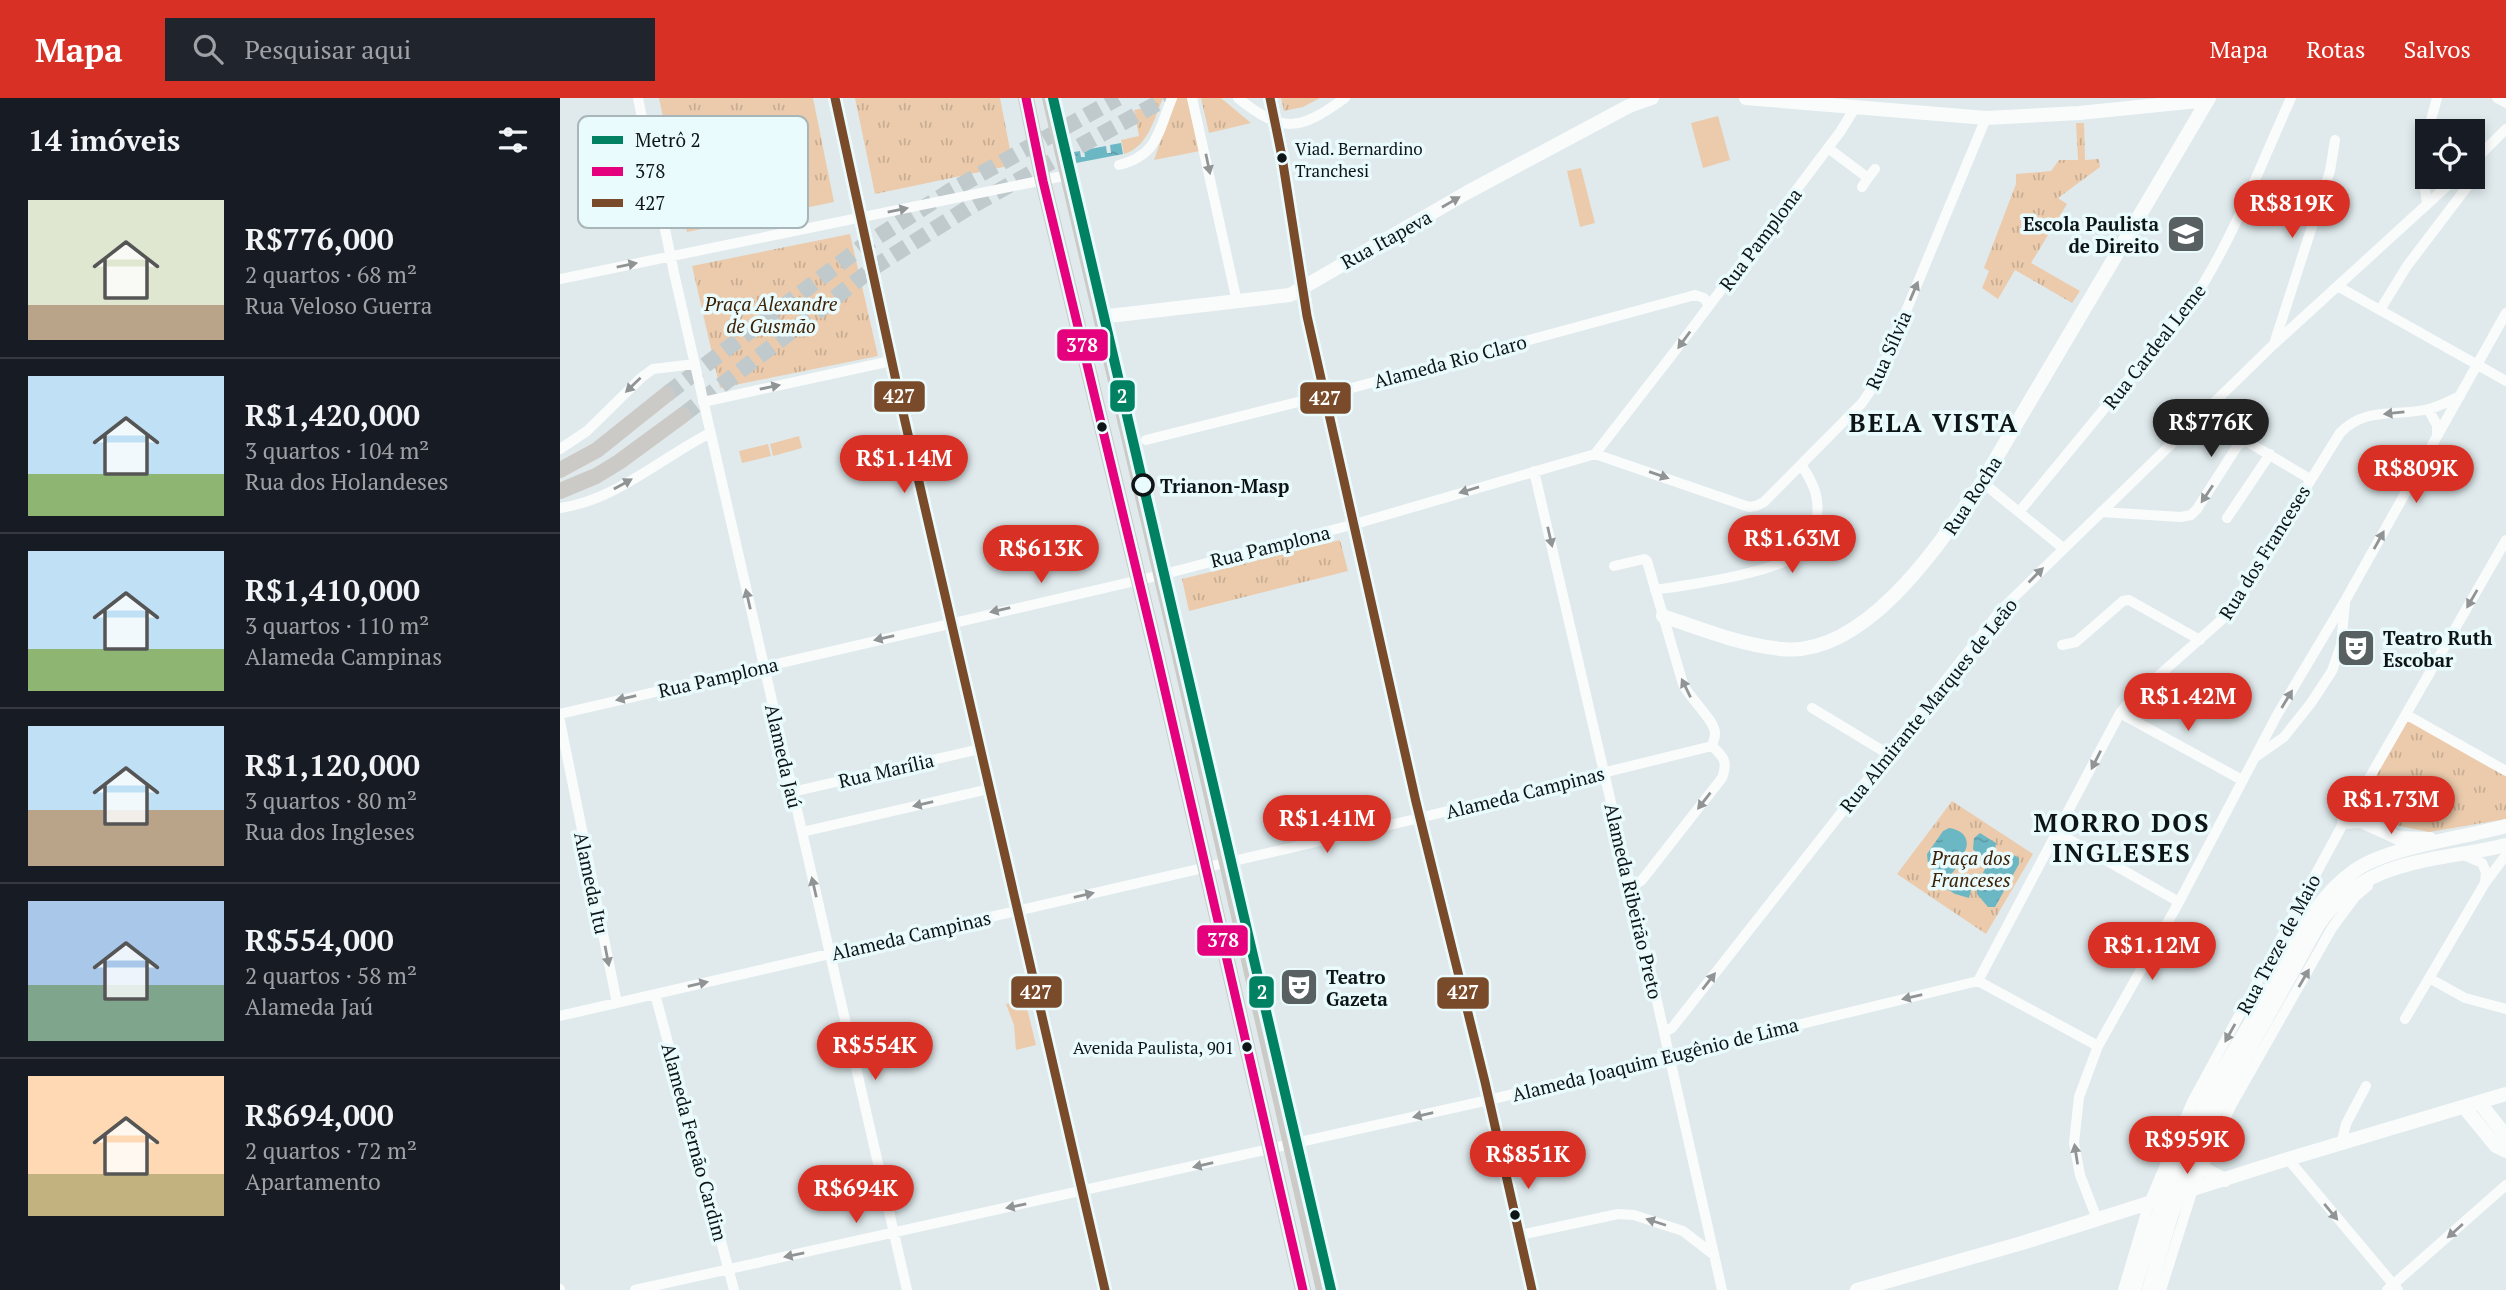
<!DOCTYPE html>
<html lang="pt">
<head>
<meta charset="utf-8">
<style>
	:root { --surface:#171b24; --page:#20242c; --text:#f1f3f6; --muted:#9ea1a6; --line:#363941; --accent:#d93025 }
	body { margin:0; font-family:"PT Serif",serif; background:var(--page); color:var(--text); height:100vh; display:flex; flex-direction:column; font-size:26px; white-space:nowrap }
	* { box-sizing:border-box; margin:0 }
	p { font-size:23px; color:var(--muted) }
	.icon { flex:none; width:38px; height:38px; fill:none; stroke:currentColor; stroke-width:2; stroke-linecap:round; stroke-linejoin:round }
	.map { position:relative; flex:1; overflow:hidden }
	.panel { display:flex; flex-direction:column; background:var(--surface); width:560px }
	.panel>* { flex:none }
	.buttons { position:absolute; left:1855px; top:21px; display:grid; gap:14px }
	.buttons a { display:grid; place-items:center; width:70px; height:70px; border-radius:0px; background:var(--surface); box-shadow:0 4px 10px #0003; font-size:35px }
	.price { position:absolute; translate:-50% -60px; padding:0 16px; border-radius:24px; background:var(--accent); color:#fff; font-size:23px; line-height:46px; filter:drop-shadow(0 2px 4px #0008) }
	.price::after { content:''; position:absolute; left:50%; top:42px; width:21px; height:16px; margin-left:-10px; background:inherit; clip-path:polygon(0 0,100% 0,50% 100%) }
	.price.selected { background:#222; color:#fff }
	ul { padding:0; list-style:none }
	li { display:flex; align-items:center; gap:21px; height:175px; padding:0 28px }
	li+li { border-top:2px solid var(--line) }
	li span { display:grid; place-items:center; flex:none; width:196px; height:140px; border-radius:0px; color:#555 }
	li>.icon { margin-inline-start:auto }
	span .icon { width:84px; height:84px; fill:#fffc; stroke-width:1 }
	li b { font-size:30px }
	h2 { display:flex; justify-content:space-between; align-items:center; height:84px; padding:0 28px; font-size:30px }
	header { display:flex; align-items:center; gap:42px; box-sizing:border-box; height:98px; padding:0 35px; background:var(--accent); color:#fff }
	header strong { font-size:33px }
	nav { display:flex; gap:38px; margin-inline-start:auto; font-size:24px }
	.search { width:490px; height:63px; background:var(--page); display:flex; align-items:center; gap:18px; box-sizing:border-box; padding:0 24px; border-radius:0px; color:var(--muted); font-size:26px }
	main { display:flex; flex:1; min-height:0 }
	.map>svg:first-child { display:block }
</style>
</head>
<body>
<header>
<strong>Mapa</strong>
<div class="search"><svg class="icon" aria-label="search" viewBox="0 0 24 24"><circle cx="10" cy="10" r="6"/><path d="M15 15l6 6"/></svg>Pesquisar aqui</div>
<nav><a>Mapa</a><a>Rotas</a><a>Salvos</a></nav>
</header>
<main>
<section class="panel">
<h2>14 imóveis<svg class="icon" aria-label="filters" viewBox="0 0 24 24"><path d="M4 7h16M4 17h16"/><circle cx="9" cy="7" r="2"/><circle cx="15" cy="17" r="2"/></svg></h2>
<ul>
<li><span style="background:linear-gradient(#dfe7d0 75%,#b9a48a 0)"><svg class="icon" aria-label="home" viewBox="0 0 24 24"><path d="M3 11l9-7 9 7M6 9v11h12V9"/></svg></span><div><b>R$776,000</b><p>2 quartos · 68 m²</p><p>Rua Veloso Guerra</p></div></li>
<li><span style="background:linear-gradient(#bfe0f5 70%,#8fb573 0)"><svg class="icon" aria-label="home" viewBox="0 0 24 24"><path d="M3 11l9-7 9 7M6 9v11h12V9"/></svg></span><div><b>R$1,420,000</b><p>3 quartos · 104 m²</p><p>Rua dos Holandeses</p></div></li>
<li><span style="background:linear-gradient(#bfe0f5 70%,#8fb573 0)"><svg class="icon" aria-label="home" viewBox="0 0 24 24"><path d="M3 11l9-7 9 7M6 9v11h12V9"/></svg></span><div><b>R$1,410,000</b><p>3 quartos · 110 m²</p><p>Alameda Campinas</p></div></li>
<li><span style="background:linear-gradient(#bfe0f5 60%,#b9a48a 0)"><svg class="icon" aria-label="home" viewBox="0 0 24 24"><path d="M3 11l9-7 9 7M6 9v11h12V9"/></svg></span><div><b>R$1,120,000</b><p>3 quartos · 80 m²</p><p>Rua dos Ingleses</p></div></li>
<li><span style="background:linear-gradient(#a9c7e8 60%,#7fa58c 0)"><svg class="icon" aria-label="home" viewBox="0 0 24 24"><path d="M3 11l9-7 9 7M6 9v11h12V9"/></svg></span><div><b>R$554,000</b><p>2 quartos · 58 m²</p><p>Alameda Jaú</p></div></li>
<li><span style="background:linear-gradient(#ffd9b3 70%,#c2b280 0)"><svg class="icon" aria-label="home" viewBox="0 0 24 24"><path d="M3 11l9-7 9 7M6 9v11h12V9"/></svg></span><div><b>R$694,000</b><p>2 quartos · 72 m²</p><p>Apartamento</p></div></li>
</ul>
</section>
<div class="map">
<svg width="1946" height="1192" viewBox="0 0 1946 1192">
	<defs>
		<pattern id="park-tufts" width="24" height="20" patternUnits="userSpaceOnUse" patternTransform="scale(1.75)"><rect width="24" height="20" fill="#ebcbac"/><path d="M3 7l-1-3M5 7V3M7 7l1-3M15 17l-1-3M17 17v-4M19 17l1-3" fill="none" stroke="#c8ad93"/></pattern>
		<pattern id="water-ripples" width="26" height="14" patternUnits="userSpaceOnUse" patternTransform="scale(1.75)"><rect width="26" height="14" fill="#6cb7c4"/><path d="M2 4q2-2 4 0t4 0M15 11q2-2 4 0t4 0" fill="none" stroke="#5c9ca8"/></pattern>
	</defs>
	<rect width="100%" height="100%" fill="#e0eaec"/>
	<!-- green -->
	<path fill="#ebcbac" d="M1158,18L1170,62L1143,70L1131,25Z
		M1021,70L1035,125L1020,129L1007,73Z
		M239,338L242,350L213,358L210,346Z
		M208,346L211,358L182,365L179,353Z
		M465,902L476,947L456,952L454,927L446,906Z"/>
	<!-- park -->
	<path fill="url(#park-tufts)" d="M99,0H253L274,104L127,134Z
		M295,0H440L453,67L315,96Z
		M593,0H603C594,21 588,49 564,56L561,42L579,38L574,12L594,8Z
		M616,0H627L640,53L594,62Z
		M641,0H661L691,25L649,35Z
		M721,0H760L743,9L724,13Z
		M1516,25H1524L1525,62L1539,61L1540,69L1498,100L1507,106L1471,165L1520,193L1512,205L1455,172L1438,201L1422,190L1429,173L1424,170L1456,86V76L1491,73L1499,62H1518Z
		M290,136L318,258L160,290L132,168Z
		M780,442L788,473L629,513L622,481Z
		M1848,622L1946,677V721L1869,734L1835,727L1799,707Z
		M1392,703L1473,756L1426,836L1337,776Z"/>
	<!-- water -->
	<path fill="url(#water-ripples)" d="M561,45L563,56L516,65L514,54L520,53L521,59H525L524,52L546,48L547,55H551L550,47Z
		M1389,730C1406,732 1412,745 1402,758C1393,771 1397,780 1377,777L1368,766L1367,756L1383,733Z
		M1420,735L1436,745L1435,752L1430,757H1418L1413,751L1414,740Z
		M1448,754L1459,760V766L1435,809H1428L1417,796C1416,784 1425,772 1431,760Z
		M1404,778L1412,788L1409,800L1395,796L1387,791L1391,782Z"/>
	<g fill="none" stroke-linecap="round" stroke-linejoin="round">
		<!-- primary-tunnel -->
		<path stroke="#c0cacc" stroke-width="16" stroke-dasharray="16 8" stroke-linecap="butt" d="M107,296L303,148L390,93L558,0
			M123,317L316,168L408,110L607,0"/>
		<!-- street -->
		<path stroke="#fafcfc" stroke-width="10" d="M78,0L114,175L347,1192
			M632,0L677,204
			M678,0C723,36 739,33 785,0
			M1937,0L1946,5
			M1868,33L1877,0
			M1867,35L1865,90L1867,105
			M1268,50L1308,80L1315,71
			M1913,64L1946,31
			M559,67C598,57 598,34 612,0
			M1302,89L1308,80
			M0,181L508,77
			M1779,189L1946,283
			M1820,212L1847,168L1907,89
			M1714,246L1770,73L1775,42
			M143,304L331,263
			M1868,311L1877,327V338
			M586,342L766,297L1135,197L1144,200L1149,207
			M0,351L27,333L82,279L93,271L135,266
			M1035,356L1189,409L1196,408L1204,404L1302,305L1317,283L1426,20
			M974,373L1092,881L1162,1192
			M1422,384L1503,450
			M0,410C56,402 101,360 150,335
			M1459,414L1629,208C1672,145 1699,70 1731,0
			M1541,414L1621,419L1631,417L1637,411L1678,347L1686,343L1750,381
			M1667,420L1710,356
			M1054,468L1084,461L1087,463L1123,586C1129,600 1156,623 1155,636C1155,640 1153,644 1152,648
			M1095,492C1126,487 1216,475 1237,456C1247,447 1253,436 1256,424C1261,402 1254,386 1242,368
			M1502,547L1516,544L1563,503L1569,502L1640,542
			M1252,610L1328,656
			M1560,615L1682,682
			M0,616L601,477L795,426L1035,356L1115,253L1280,34L1295,10
			M1847,617L1946,673
			M0,623L57,905
			M1697,658L1724,639L1751,605L1772,573L1781,547L1785,505
			M232,694L420,651
			M242,734L429,691
			M1498,735L1619,804
			M1901,756L1922,765L1926,774L1925,785
			M1070,790L1082,782L1162,680C1168,664 1164,659 1152,648
			M1869,880L1905,900L1946,911
			M1418,883L1560,615L1571,602L1667,517L1780,335C1806,308 1836,319 1869,311C1880,308 1890,303 1900,298
			M1418,883L1538,948
			M95,896L174,1192
			M0,918L847,723L1152,648
			M1845,921L1925,785L1946,757
			M1104,934L1112,930L1440,513L1713,247L1897,79
			M1781,1046L1786,1026L1806,988
			M1728,1061L1838,1192
			M1537,1121L1520,1077L1514,1045L1519,999L1538,948L1619,804L1717,617L1786,501L1946,215
			M960,1137L1058,1116L1074,1117L1123,1133L1154,1157
			M0,1191V1192
			M75,1192L929,1002L1418,883
			M1563,1192L1589,1105L1632,1004L1784,724L1946,442
			M1601,1192L1633,1091L1671,1008L1772,830L1795,799L1808,788
			M1827,1192L1946,1087"/>
		<!-- secondary -->
		<path stroke="#fafcfc" stroke-width="14" d="M275,0L341,306L545,1192
			M710,0L722,59L747,218L856,704L925,984L972,1192
			M1186,0L1426,20L1519,15L1648,2
			M540,219L730,197L908,94L1069,8L1092,0
			M1103,518C1141,531 1181,547 1221,551C1306,560 1381,444 1422,384L1649,0
			M1784,724L1801,723L1838,740L1870,741
			M1919,1004L1946,1038
			M1904,1009L1936,1048L1946,1053
			M1642,1070L1665,1082
			M1297,1192L1462,1145L1728,1061L1946,996
			M1574,1192C1590,1138 1609,1083 1632,1032C1654,983 1685,936 1712,888C1734,848 1755,800 1794,773C1827,749 1904,740 1946,728
			M1589,1192L1611,1118L1642,1037L1758,827C1806,758 1872,765 1946,747"/>
		<!-- primary -->
		<path stroke="#cccac6" stroke-width="16" d="M466,0L483,83L597,558L743,1192
			M490,0L615,536L764,1192
			M0,372L37,352L107,296
			M0,393L36,378L59,364L123,317"/>
		<!-- bus-1 casing -->
		<g stroke="#eafbfe" stroke-width="14">
			<path id="bus-1" d="M466,0L483,83L597,558L743,1192"/>
		</g>
		<!-- bus-2 casing -->
		<g stroke="#eafbfe" stroke-width="14">
			<path id="bus-2" d="M275,0L341,306L545,1192
				M710,0L722,59L747,218L856,704L925,984L972,1192"/>
		</g>
		<!-- bus-1 -->
		<use href="#bus-1" stroke="#e5007d" stroke-width="9"/>
		<!-- bus-2 -->
		<use href="#bus-2" stroke="#7a4b2a" stroke-width="9"/>
		<!-- metro-1 casing -->
		<g stroke="#eafbfe" stroke-width="16">
			<path id="metro-1" d="M493,0L771,1192"/>
		</g>
		<!-- metro-1 -->
		<use href="#metro-1" stroke="#008162" stroke-width="10"/>
	</g>
	<!-- one-way arrows -->
	<defs><path id="oneway-solid" d="M-6-.8H1V-3.2L6.5 0L1 3.2V.8H-6Z" transform="scale(1.75)"/></defs>
	<g fill="#909495">
		<use href="#oneway-solid" transform="translate(648 66) rotate(78)"/>
		<use href="#oneway-solid" transform="translate(891 104) rotate(-30)"/>
		<use href="#oneway-solid" transform="translate(338 112) rotate(-11)"/>
		<use href="#oneway-solid" transform="translate(67 167) rotate(-11)"/>
		<use href="#oneway-solid" transform="translate(1354 193) rotate(-67)"/>
		<use href="#oneway-solid" transform="translate(1124 242) rotate(126)"/>
		<use href="#oneway-solid" transform="translate(73 287) rotate(136)"/>
		<use href="#oneway-solid" transform="translate(210 289) rotate(-12)"/>
		<use href="#oneway-solid" transform="translate(1834 315) rotate(174)"/>
		<use href="#oneway-solid" transform="translate(1099 377) rotate(19)"/>
		<use href="#oneway-solid" transform="translate(63 386) rotate(-29)"/>
		<use href="#oneway-solid" transform="translate(909 392) rotate(163)"/>
		<use href="#oneway-solid" transform="translate(1647 396) rotate(124)"/>
		<use href="#oneway-solid" transform="translate(990 439) rotate(77)"/>
		<use href="#oneway-solid" transform="translate(1819 442) rotate(-61)"/>
		<use href="#oneway-solid" transform="translate(1476 477) rotate(-45)"/>
		<use href="#oneway-solid" transform="translate(188 501) rotate(-103)"/>
		<use href="#oneway-solid" transform="translate(1912 501) rotate(120)"/>
		<use href="#oneway-solid" transform="translate(440 512) rotate(167)"/>
		<use href="#oneway-solid" transform="translate(324 540) rotate(167)"/>
		<use href="#oneway-solid" transform="translate(1126 590) rotate(-116)"/>
		<use href="#oneway-solid" transform="translate(66 600) rotate(167)"/>
		<use href="#oneway-solid" transform="translate(1727 601) rotate(-59)"/>
		<use href="#oneway-solid" transform="translate(1536 662) rotate(117)"/>
		<use href="#oneway-solid" transform="translate(1144 703) rotate(128)"/>
		<use href="#oneway-solid" transform="translate(363 706) rotate(167)"/>
		<use href="#oneway-solid" transform="translate(254 789) rotate(-103)"/>
		<use href="#oneway-solid" transform="translate(524 797) rotate(-13)"/>
		<use href="#oneway-solid" transform="translate(47 858) rotate(79)"/>
		<use href="#oneway-solid" transform="translate(1744 880) rotate(-60)"/>
		<use href="#oneway-solid" transform="translate(1149 883) rotate(-52)"/>
		<use href="#oneway-solid" transform="translate(138 886) rotate(-13)"/>
		<use href="#oneway-solid" transform="translate(1352 899) rotate(167)"/>
		<use href="#oneway-solid" transform="translate(1670 935) rotate(119)"/>
		<use href="#oneway-solid" transform="translate(863 1017) rotate(167)"/>
		<use href="#oneway-solid" transform="translate(1516 1056) rotate(-99)"/>
		<use href="#oneway-solid" transform="translate(643 1067) rotate(167)"/>
		<use href="#oneway-solid" transform="translate(456 1108) rotate(168)"/>
		<use href="#oneway-solid" transform="translate(1771 1114) rotate(50)"/>
		<use href="#oneway-solid" transform="translate(1096 1124) rotate(-162)"/>
		<use href="#oneway-solid" transform="translate(1895 1133) rotate(138)"/>
		<use href="#oneway-solid" transform="translate(234 1157) rotate(168)"/>
	</g>
	<!-- icons -->
	<defs>
		<g id="university-square" transform="scale(2.0125)"><rect x="-9" y="-9" width="18" height="18" rx="4" fill="#586062" stroke="#eafbfe"/><path d="M0-5L7-2L0 1L-7-2ZM-4 1L0 2.5L4 1V4Q0 6-4 4Z" fill="#fff"/></g>
		<g id="theatre-square" transform="scale(2.0125)"><rect x="-9" y="-9" width="18" height="18" rx="4" fill="#586062" stroke="#eafbfe"/><path d="M-5-5.5Q0-4 5-5.5V0Q5 5 0 6Q-5 5-5 0ZM-3.3-2.5H-1v1.5H-3.3ZM1-2.5H3.3v1.5H1ZM-2.8 1Q0 5.5 2.8 1Z" fill="#fff"/></g>
	</defs>
	<g fill-rule="evenodd">
		<use href="#university-square" x="1626" y="136"/>
		<use href="#theatre-square" x="1796" y="550"/>
		<use href="#theatre-square" x="739" y="889"/>
	</g>
	<!-- markers -->
	<g fill="#0e1517" stroke="#eafbfe" stroke-width="2.5">
		<circle cx="722" cy="60" r="6"/>
		<circle cx="542" cy="329" r="6"/>
		<circle cx="687" cy="949" r="6"/>
		<circle cx="955" cy="1117" r="6"/>
	</g>
	<circle fill="#eafbfe" stroke="#0e1517" stroke-width="3.5" cx="583" cy="387" r="10"/>
	<g text-anchor="middle" dominant-baseline="central" stroke-width="7" stroke-linejoin="round" paint-order="stroke">
		<!-- bus labels -->
		<g font-size="17" fill="#0e1517" stroke="#eafbfe" text-anchor="start">
			<text x="735" y="50">Viad. Bernardino<tspan x="735" dy="22">Tranchesi</tspan></text>
			<text x="674" y="949" text-anchor="end">Avenida Paulista, 901</text>
		</g>
		<!-- poi labels -->
		<g font-size="19" font-weight="bold" fill="#0e1517" stroke="#eafbfe" text-anchor="start">
			<text x="1599" y="125" text-anchor="end">Escola Paulista<tspan x="1599" dy="22">de Direito</tspan></text>
			<text x="1823" y="539">Teatro Ruth<tspan x="1823" dy="22">Escobar</tspan></text>
			<text x="766" y="878">Teatro<tspan x="766" dy="22">Gazeta</tspan></text>
		</g>
		<!-- street labels -->
		<g font-size="19" fill="#0e1517" stroke="#eafbfe">
			<text transform="translate(826 141) rotate(-29)">Rua Itapeva</text>
			<text transform="translate(1200 141) rotate(-53)">Rua Pamplona</text>
			<text transform="translate(1594 248) rotate(-52)">Rua Cardeal Leme</text>
			<text transform="translate(1328 252) rotate(-66)">Rua Sílvia</text>
			<text transform="translate(890 263) rotate(-15)">Alameda Rio Claro</text>
			<text transform="translate(1412 397) rotate(-57)">Rua Rocha</text>
			<text transform="translate(710 448) rotate(-14)">Rua Pamplona</text>
			<text transform="translate(1704 454) rotate(-58)">Rua dos Franceses</text>
			<text transform="translate(158 579) rotate(-13)">Rua Pamplona</text>
			<text transform="translate(1368 607) rotate(-51)">Rua Almirante Marques de Leão</text>
			<text transform="translate(224 658) rotate(77)">Alameda Jaú</text>
			<text transform="translate(326 672) rotate(-13)">Rua Marília</text>
			<text transform="translate(965 694) rotate(-14)">Alameda Campinas</text>
			<text transform="translate(32 785) rotate(78)">Alameda Itu</text>
			<text transform="translate(1074 803) rotate(77)">Alameda Ribeirão Preto</text>
			<text transform="translate(351 837) rotate(-13)">Alameda Campinas</text>
			<text transform="translate(1718 846) rotate(-62)">Rua Treze de Maio</text>
			<text transform="translate(1095 961) rotate(-14)">Alameda Joaquim Eugênio de Lima</text>
			<text transform="translate(135 1044) rotate(75)">Alameda Fernão Cardim</text>
		</g>
		<!-- park labels -->
		<g font-size="19" font-style="italic" fill="#3e2205" stroke="#eafbfe">
			<text x="211" y="205">Praça Alexandre<tspan x="211" dy="22">de Gusmão</tspan></text>
			<text x="1411" y="759">Praça dos<tspan x="1411" dy="22">Franceses</tspan></text>
		</g>
		<!-- stop labels -->
		<g font-size="19" font-weight="bold" fill="#0e1517" stroke="#eafbfe" text-anchor="start">
			<text x="600" y="387">Trianon-Masp</text>
		</g>
		<!-- district labels -->
		<g font-size="26" font-weight="bold" letter-spacing="2" fill="#0e1517" stroke="#eafbfe">
			<text x="1374" y="324">BELA VISTA</text>
			<text x="1562" y="724">MORRO DOS<tspan x="1562" dy="30">INGLESES</tspan></text>
		</g>
	</g>
	<!-- legend -->
	<rect x="18" y="18" width="230" height="112" rx="10" fill="#eafbfe" stroke="#a8b6b9" stroke-width="2"/>
	<rect x="32" y="38" width="31" height="8" fill="#008162"/>
	<rect x="32" y="69" width="31" height="9" fill="#e5007d"/>
	<rect x="32" y="101" width="31" height="8" fill="#7a4b2a"/>
	<g font-size="19" fill="#0e1517">
		<text x="75" y="49">Metrô 2</text>
		<text x="75" y="80">378</text>
		<text x="75" y="112">427</text>
	</g>
	<g stroke="#eafbfe" stroke-width="2.5">
		<rect x="496" y="230" width="53" height="34" rx="7" fill="#e5007d"/>
		<rect x="549" y="281" width="27" height="34" rx="7" fill="#008162"/>
		<rect x="313" y="282" width="53" height="33" rx="7" fill="#7a4b2a"/>
		<rect x="739" y="283" width="53" height="34" rx="7" fill="#7a4b2a"/>
		<rect x="636" y="826" width="53" height="33" rx="7" fill="#e5007d"/>
		<rect x="688" y="877" width="27" height="34" rx="7" fill="#008162"/>
		<rect x="450" y="877" width="53" height="34" rx="7" fill="#7a4b2a"/>
		<rect x="876" y="878" width="54" height="34" rx="7" fill="#7a4b2a"/>
	</g>
	<g font-size="19" text-anchor="middle" font-weight="bold" fill="#fff">
		<text x="522" y="254">378</text>
		<text x="562" y="305">2</text>
		<text x="339" y="305">427</text>
		<text x="765" y="307">427</text>
		<text x="663" y="849">378</text>
		<text x="702" y="901">2</text>
		<text x="476" y="901">427</text>
		<text x="903" y="901">427</text>
	</g>
</svg>
<div class="buttons">
<a><svg class="icon" aria-label="locate" viewBox="0 0 24 24"><circle cx="12" cy="12" r="6"/><path d="M12 2v4M12 18v4M2 12h4M18 12h4"/></svg></a>
</div>
<b class="price" style="left:1732px;top:142px">R$819K</b>
<b class="price selected" style="left:1651px;top:361px">R$776K</b>
<b class="price" style="left:344px;top:397px">R$1.14M</b>
<b class="price" style="left:1856px;top:407px">R$809K</b>
<b class="price" style="left:1232px;top:477px">R$1.63M</b>
<b class="price" style="left:481px;top:487px">R$613K</b>
<b class="price" style="left:1628px;top:635px">R$1.42M</b>
<b class="price" style="left:1831px;top:738px">R$1.73M</b>
<b class="price" style="left:767px;top:757px">R$1.41M</b>
<b class="price" style="left:1592px;top:884px">R$1.12M</b>
<b class="price" style="left:315px;top:984px">R$554K</b>
<b class="price" style="left:1627px;top:1078px">R$959K</b>
<b class="price" style="left:968px;top:1093px">R$851K</b>
<b class="price" style="left:296px;top:1127px">R$694K</b>
</div>
</main>
</body>
</html>
